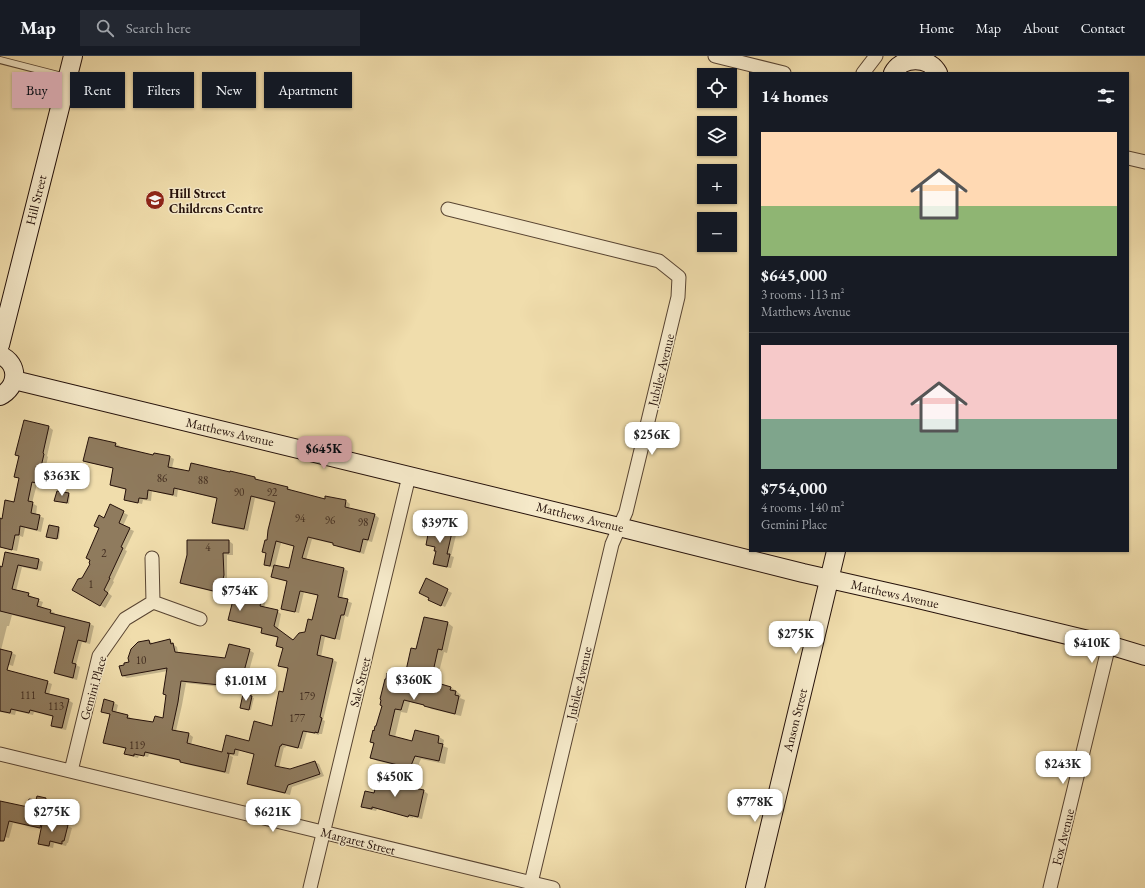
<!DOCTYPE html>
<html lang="en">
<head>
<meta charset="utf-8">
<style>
	:root { --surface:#171b24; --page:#242831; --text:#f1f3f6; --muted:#9ea1a6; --line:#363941; --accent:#c59692 }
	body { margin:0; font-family:"EB Garamond",serif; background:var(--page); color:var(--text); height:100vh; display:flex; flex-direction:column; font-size:15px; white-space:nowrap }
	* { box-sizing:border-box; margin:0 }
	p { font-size:13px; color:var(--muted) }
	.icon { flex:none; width:22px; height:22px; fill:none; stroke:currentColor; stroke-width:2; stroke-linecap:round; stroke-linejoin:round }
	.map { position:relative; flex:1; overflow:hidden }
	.details { position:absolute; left:749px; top:16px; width:380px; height:480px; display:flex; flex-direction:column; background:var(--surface); border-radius:0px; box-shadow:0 1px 3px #0004 }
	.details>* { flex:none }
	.top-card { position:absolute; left:12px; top:16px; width:380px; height:36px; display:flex; gap:8px }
	.fabs { position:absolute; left:697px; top:12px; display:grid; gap:8px }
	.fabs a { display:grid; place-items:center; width:40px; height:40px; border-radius:0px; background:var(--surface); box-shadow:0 1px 3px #0004; font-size:20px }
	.price { position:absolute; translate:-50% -34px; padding:0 9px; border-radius:8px; background:#fff; color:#222; font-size:13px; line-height:26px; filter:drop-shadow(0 1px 2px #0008) }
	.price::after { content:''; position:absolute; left:50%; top:24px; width:12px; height:9px; margin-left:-6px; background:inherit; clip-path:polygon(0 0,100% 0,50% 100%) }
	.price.selected { background:var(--accent); color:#111 }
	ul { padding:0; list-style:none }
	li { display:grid; align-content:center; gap:8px; height:212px; padding:0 12px }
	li+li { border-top:1px solid var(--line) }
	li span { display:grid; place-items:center; height:124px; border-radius:0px; color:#555 }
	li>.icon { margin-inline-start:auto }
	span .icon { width:72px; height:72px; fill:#fffc; stroke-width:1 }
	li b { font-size:17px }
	h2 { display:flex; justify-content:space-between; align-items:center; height:48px; padding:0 12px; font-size:17px }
	.pill { padding:0 14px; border-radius:0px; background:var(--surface); box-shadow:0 1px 3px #0004; font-size:14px; line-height:36px }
	.pill.selected { background:var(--accent); color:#111 }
	header { display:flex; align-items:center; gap:24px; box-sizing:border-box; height:56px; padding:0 20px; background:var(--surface); border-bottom:1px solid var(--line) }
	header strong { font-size:19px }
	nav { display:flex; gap:22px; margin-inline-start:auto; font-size:14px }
	.search { width:280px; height:36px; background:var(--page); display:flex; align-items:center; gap:10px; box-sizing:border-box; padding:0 14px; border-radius:0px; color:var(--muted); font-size:15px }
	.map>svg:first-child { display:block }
</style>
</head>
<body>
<header>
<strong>Map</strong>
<div class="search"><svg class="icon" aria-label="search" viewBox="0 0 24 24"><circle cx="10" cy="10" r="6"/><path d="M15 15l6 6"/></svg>Search here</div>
<nav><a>Home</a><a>Map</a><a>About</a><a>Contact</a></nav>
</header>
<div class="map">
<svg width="1145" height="832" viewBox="0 0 1145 832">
	<rect width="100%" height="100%" fill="#f0ddac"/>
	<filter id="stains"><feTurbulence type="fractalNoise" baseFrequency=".005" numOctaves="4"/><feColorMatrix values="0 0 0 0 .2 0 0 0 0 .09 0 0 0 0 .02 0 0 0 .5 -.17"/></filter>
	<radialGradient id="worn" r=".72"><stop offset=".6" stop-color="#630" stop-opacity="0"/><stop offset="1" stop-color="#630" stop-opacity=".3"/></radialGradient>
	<!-- shadow -->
	<path fill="#0003" fill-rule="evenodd" d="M24,365L49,371L53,374L47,400L48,401L45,414L48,415L44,430L37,428L32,447L37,450L36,459L44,462L41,476L25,472L23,481L20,480L17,495L3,492L0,491V470L6,445L15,447L20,423L15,421L20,400Z
		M116,388L120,390L119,392L154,400L155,398L170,401L174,403L172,412L190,416L255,422L259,425L287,431L291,434V435L325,444L326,441L346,445L350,448L349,453L375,459L379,462L372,486L368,485L364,498L338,491L334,488L312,483L306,504L344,513L348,515L342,543L352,547L348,561L345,560L340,584L325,581L321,601L333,604L337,606L323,664L325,665L322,678H319V679L307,676L302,693L286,690L285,692L284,691L279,712L291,714L315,706L319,708L324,720L292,731L290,739L252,730L248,727L255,699L239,694L238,700L229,699L233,701L229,718L185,708L181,706V705L149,698L148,701L139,699L138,702L130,700L126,697V693L108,688L104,686L111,659L102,655L105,644L114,647L118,649L116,657L128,660L132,663L154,667L163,663L167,640L168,615L127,622L123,620L130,607L149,585L154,588L169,584L174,587V589L177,591L178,597L226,603L249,594L254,597L243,636L225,637L221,634V631L186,627L182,649L176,675L189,678L193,681L191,689L223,697L249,686L273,672L284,637L288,613L279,609L284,593L277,590L279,582L266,579L262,577L263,573L234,566L229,564L235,541L185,529L181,527L229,485L233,488V499H227V525L263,534L268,536L264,552L277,555L281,558L278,573L293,585L306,576L313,565L319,540L304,536L299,557L286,554L282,552L288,526L277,523L273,520L275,512L270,511L266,509L268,485L276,447L255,442L248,475L217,469L213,467L218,443L178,433L177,441L152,435L151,445L143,444L142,448L129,445L125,443L127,434L114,430L110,428L114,412L89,407L85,405ZM281,487L295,491L290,513L275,510Z
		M69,438L70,439L69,448L58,445Z
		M111,450L128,459L123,470L134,475L125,494L127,495L113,525L114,526L108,537L112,540L105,552L73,533L83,523L92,508L105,463Z
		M434,469L453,473L457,475L451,500L454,501L451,512L438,510L434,507L437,495L436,492L427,488L432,480Z
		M59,472L60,474L59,483L49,481Z
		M39,504L43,506L41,515L22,511L16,535L28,538L33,541L32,542L43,546L41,552L51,555L55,557L54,559L90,568L94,570L90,588L82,586L76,609L80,611L77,624L59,619L55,617L66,572L12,559L9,570H7L1,594L12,597L16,599L13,610L0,606V512Z
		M426,524L452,537L445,551L434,546L430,542Z
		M448,567L453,571L447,597L444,596L436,628L451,631L461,639L460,642L465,644L461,660L431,653L427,650L410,646L407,657L401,656L395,681L413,686L415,676L439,681L444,684L443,690L448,692L445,708L421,703L416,714L377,705L371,701L374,688L371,686L406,620L417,594Z
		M0,625L47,626L52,628L49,639L68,644L73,647L66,674L56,672L52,669L54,661L34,656L33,659L16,655L15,659L0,656Z
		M244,640L254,642L251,654L241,652Z
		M409,727L414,730L412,733L424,735L428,738L422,763L413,761V762L377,753L376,755L367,753L363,750L375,738L394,731Z
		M37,741L46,743L50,746L46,765L67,770L72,772L68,787H67L66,790L54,787L53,792L44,790L39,787L42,773L13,767L9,782L0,780V746L28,752L36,746Z"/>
	<!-- building -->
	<path fill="#8f7b5e" stroke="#25110a" d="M24,364L49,370L43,397L44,398L41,411L44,412L40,428L32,426L28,445L33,446L31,457L40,459L37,474L20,470L19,479H15L12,494L0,491V462L2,463L5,444L14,446L19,422L14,421L19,400L15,399Z
		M89,381L116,387L115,390L153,399L154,397L170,400L168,411L189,415L191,407L230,416V415L255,421V423L288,431L287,433L325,443V440L346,444L345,451L375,458L368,484L363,483L360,496L333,489V487L308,481L302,502L344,512L338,541L348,543L344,559H341L335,583L321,579L317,599L333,603L320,661L322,662L318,677L315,676V677L303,675L298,692L282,688L281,690H280L275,710L290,713L315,705L320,718L288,729L285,737L247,728L254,698L235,693L234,698L227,697L229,698L225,716L180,706V704L145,696L144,700L134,698V700L124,698L126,692L103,687L110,658L101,656L104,643L114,646L112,655L128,659L127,662L153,666L155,660L163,662L166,639L163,638L167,612L122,620L119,610L124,609V607L129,606L128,602L131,593L138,586L149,584L150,588L170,583L171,588L173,587L175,596L225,602L229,588L250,593L239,634L220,635V629L181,625L178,646L172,674L189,677L187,687L222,696L226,679L249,685L254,665L272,670L279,635L283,636L288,612L278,610L283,592L276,590L278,581L261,577L262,572L228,564L234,540L180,527L187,499V484H229V497H223L224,519L223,523L264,533L260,550L278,554L274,570L293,584L299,577L305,576L308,563L312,564L318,539L300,535L295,556L281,553L287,525L271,521L274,509L289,512L294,490L276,485L270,510L264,509L266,497L262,496L265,484H267L268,474L275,446L251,440L244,473L212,467L217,442L174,432L173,439L148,434L147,443L139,442L138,447L124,444L126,433L110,429L113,412L83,405Z
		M57,435L69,437L67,447L54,445Z
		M110,448L124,455L119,467L130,472L121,491L123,492L109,522H110L104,534L108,537L100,550L72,534L78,523L82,522L90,508L89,507L90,504L86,502L99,472L94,470L99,459L104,462Z
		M434,467L453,472L447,498H450L447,511L433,508L436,495H434L435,491L426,489L428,478L431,479Z
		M49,469L59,471L57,483L46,481Z
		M5,496L39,503L37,513L18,509L12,533L29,537L28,540L39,543L37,550L51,554L50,557L90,567L86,586L78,584L72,607L76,608L73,622L54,617L65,571L0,555V510L2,511Z
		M426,522L448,533L441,550L428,544L429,542L419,537Z
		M424,561L448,566L442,594L438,593L431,625L451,631L450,634L456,635L455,639L459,640L455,658L424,650V649L404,644L401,654L395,653L389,679L412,685L415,674L439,680L438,687L443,688L439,705L415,700L410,712L370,702L374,687L370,686L373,674L374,675L375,670H376L382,650L380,649L381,644L380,643L385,623H386L387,617H389V615L405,619L411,592L416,593Z
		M0,593L12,596L7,614L48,625L45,637L69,643L62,672L51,670L53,660L30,654L29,657L11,653L10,657L0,655Z
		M243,638L252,640L249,654L240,652Z
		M398,721L410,726L408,731L424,734L418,761L409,759L408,761L372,751V753L361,751L365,735L374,737L377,726L394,729Z
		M37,740L46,742L40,772L9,765L4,785H0V745L28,751L29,743L36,744Z
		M43,763L68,769L64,785H62V788L50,785L49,790L38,788Z"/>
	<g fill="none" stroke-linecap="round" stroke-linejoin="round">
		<!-- lane casing -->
		<g stroke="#584432" stroke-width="8">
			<path id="lane" d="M0,4L66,21"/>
		</g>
		<!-- street casing -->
		<g stroke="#584432" stroke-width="15">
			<path id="street" d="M715,0L784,17
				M863,17L876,0
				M1128,102L1145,106
				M448,153L659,205L679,221L678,241L626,456L612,488L531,827
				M152,502L153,546
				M0,698L553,832
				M71,715L99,600L125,563L153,546L200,563
				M310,832L409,420
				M1050,832L1109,589"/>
		</g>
		<!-- secondary casing -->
		<g stroke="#25110a" stroke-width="20">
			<path id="secondary" d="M893,17C902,0 929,0 938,17
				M0,289L73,0
				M0,299C20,308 18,331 0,340
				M14,324L619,471L803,517L918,543L1109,589L1145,600
				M755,832L836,495"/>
		</g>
		<!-- lane -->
		<use href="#lane" stroke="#f5e9c9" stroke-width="6"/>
		<!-- street -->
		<use href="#street" stroke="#f5e9c9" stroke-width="13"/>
		<!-- secondary -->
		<use href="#secondary" stroke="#f5e9c9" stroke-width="18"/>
	</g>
	<!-- icons -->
	<defs>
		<g id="school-disc" transform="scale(1)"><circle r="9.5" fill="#8f2418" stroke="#f5e9c9"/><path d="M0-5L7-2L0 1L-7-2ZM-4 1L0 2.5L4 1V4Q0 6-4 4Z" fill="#fff"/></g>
	</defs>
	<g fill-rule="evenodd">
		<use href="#school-disc" x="155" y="144"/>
	</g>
	<g text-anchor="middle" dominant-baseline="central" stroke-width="3" stroke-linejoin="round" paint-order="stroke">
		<!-- number labels -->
		<g font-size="11" fill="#402c1f">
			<text x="162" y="422">86</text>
			<text x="203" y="424">88</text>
			<text x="239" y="436">90</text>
			<text x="272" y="436">92</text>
			<text x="300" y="462">94</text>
			<text x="330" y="464">96</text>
			<text x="363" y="466">98</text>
			<text x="208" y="491">4</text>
			<text x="104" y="497">2</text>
			<text x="91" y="528">1</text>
			<text x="141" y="604">10</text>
			<text x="28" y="639">111</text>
			<text x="307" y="640">179</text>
			<text x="56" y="650">113</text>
			<text x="297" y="662">177</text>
			<text x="137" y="689">119</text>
		</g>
		<!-- poi labels -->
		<g font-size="13" font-weight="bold" fill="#25110a" stroke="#f5e9c9" text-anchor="start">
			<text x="169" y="137">Hill Street<tspan x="169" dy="15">Childrens Centre</tspan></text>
		</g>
		<!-- street labels -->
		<g font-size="13" fill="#25110a" stroke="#f5e9c9">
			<text transform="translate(36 144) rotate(-76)">Hill Street</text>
			<text transform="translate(661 314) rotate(-76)">Jubilee Avenue</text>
			<text transform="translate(230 376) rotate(13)">Matthews Avenue</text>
			<text transform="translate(580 461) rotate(14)">Matthews Avenue</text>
			<text transform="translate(895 538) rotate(13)">Matthews Avenue</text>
			<text transform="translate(360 626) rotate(-76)">Sale Street</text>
			<text transform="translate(579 627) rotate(-77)">Jubilee Avenue</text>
			<text transform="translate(93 632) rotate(-74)">Gemini Place</text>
			<text transform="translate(795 664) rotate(-76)">Anson Street</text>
			<text transform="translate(1063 781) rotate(-76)">Fox Avenue</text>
			<text transform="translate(358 785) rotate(14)">Margaret Street</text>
		</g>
	</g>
	<rect width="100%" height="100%" filter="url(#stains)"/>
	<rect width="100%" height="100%" fill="url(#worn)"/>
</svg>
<div class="fabs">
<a><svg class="icon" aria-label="locate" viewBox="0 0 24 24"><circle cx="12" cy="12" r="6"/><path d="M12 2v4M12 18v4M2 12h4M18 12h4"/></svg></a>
<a><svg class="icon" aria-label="layers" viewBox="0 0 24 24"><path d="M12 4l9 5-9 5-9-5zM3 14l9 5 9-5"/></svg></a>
<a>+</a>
<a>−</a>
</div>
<b class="price" style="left:652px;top:400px">$256K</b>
<b class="price selected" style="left:324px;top:414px">$645K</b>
<b class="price" style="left:62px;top:441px">$363K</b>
<b class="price" style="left:440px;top:488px">$397K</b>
<b class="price" style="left:240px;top:556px">$754K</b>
<b class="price" style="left:796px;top:599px">$275K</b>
<b class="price" style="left:1092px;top:608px">$410K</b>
<b class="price" style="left:414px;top:645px">$360K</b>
<b class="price" style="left:246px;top:646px">$1.01M</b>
<b class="price" style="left:1063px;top:729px">$243K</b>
<b class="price" style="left:395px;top:742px">$450K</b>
<b class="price" style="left:755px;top:767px">$778K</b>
<b class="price" style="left:52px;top:777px">$275K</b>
<b class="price" style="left:273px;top:777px">$621K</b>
<div class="top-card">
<a class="pill selected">Buy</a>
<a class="pill">Rent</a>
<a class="pill">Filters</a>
<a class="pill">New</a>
<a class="pill">Apartment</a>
</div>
<section class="details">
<h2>14 homes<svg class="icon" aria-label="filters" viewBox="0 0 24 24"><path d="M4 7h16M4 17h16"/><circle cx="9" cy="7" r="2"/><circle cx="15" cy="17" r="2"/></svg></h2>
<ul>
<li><span style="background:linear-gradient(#ffd9b3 60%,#8fb573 0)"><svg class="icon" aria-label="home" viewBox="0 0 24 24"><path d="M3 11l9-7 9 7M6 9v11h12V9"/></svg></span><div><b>$645,000</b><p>3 rooms · 113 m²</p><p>Matthews Avenue</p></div></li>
<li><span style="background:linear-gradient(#f6c9c9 60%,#7fa58c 0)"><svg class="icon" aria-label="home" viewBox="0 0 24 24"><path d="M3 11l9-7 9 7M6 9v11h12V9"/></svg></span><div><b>$754,000</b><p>4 rooms · 140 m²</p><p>Gemini Place</p></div></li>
</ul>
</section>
</div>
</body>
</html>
